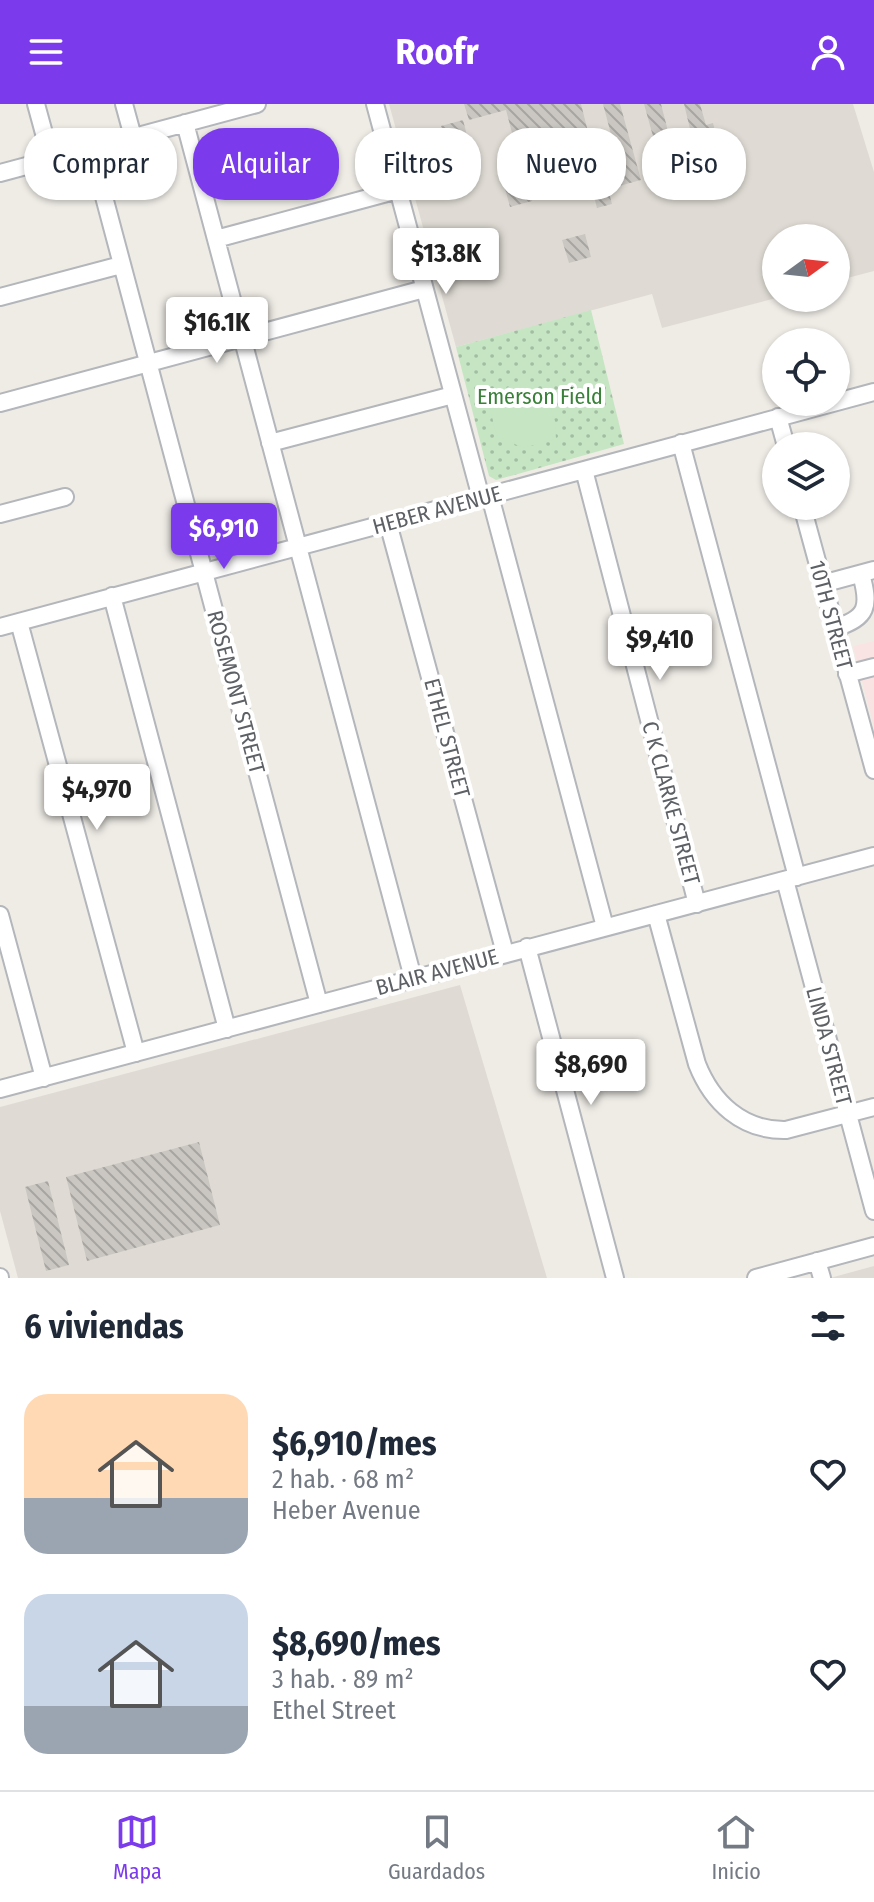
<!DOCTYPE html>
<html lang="es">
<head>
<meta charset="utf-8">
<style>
	:root { --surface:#fff; --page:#f2f2f3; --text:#1f2937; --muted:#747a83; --line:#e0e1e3; --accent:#7c3aed }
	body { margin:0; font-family:"Fira Sans Condensed",sans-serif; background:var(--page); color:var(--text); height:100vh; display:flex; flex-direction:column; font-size:30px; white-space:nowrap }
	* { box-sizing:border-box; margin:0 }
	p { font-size:26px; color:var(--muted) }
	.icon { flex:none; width:44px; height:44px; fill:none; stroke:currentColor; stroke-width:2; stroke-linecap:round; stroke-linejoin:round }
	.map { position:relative; height:1174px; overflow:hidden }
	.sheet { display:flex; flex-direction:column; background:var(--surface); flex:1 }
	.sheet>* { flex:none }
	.guide { position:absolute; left:24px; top:24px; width:826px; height:72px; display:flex; gap:16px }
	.needle { width:52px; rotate:75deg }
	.tools { position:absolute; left:762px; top:120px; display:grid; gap:16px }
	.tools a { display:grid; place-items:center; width:88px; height:88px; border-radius:50%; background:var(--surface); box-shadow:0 2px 6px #0004; font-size:40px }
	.price { position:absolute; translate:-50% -68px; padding:0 18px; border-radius:8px; background:#fff; color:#222; font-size:26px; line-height:52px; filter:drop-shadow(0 2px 4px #0008) }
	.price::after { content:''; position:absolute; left:50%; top:48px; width:24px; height:18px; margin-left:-12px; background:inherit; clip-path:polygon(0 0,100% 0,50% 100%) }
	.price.current { background:var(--accent); color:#fff }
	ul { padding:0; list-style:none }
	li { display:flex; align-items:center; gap:24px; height:200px; padding:0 24px }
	li span { display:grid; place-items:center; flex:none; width:224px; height:160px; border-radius:24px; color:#555 }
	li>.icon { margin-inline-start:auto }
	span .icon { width:96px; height:96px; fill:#fffc; stroke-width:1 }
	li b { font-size:34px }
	h2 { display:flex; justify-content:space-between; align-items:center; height:96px; padding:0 24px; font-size:34px }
	.tag { padding:0 28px; border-radius:32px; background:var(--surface); box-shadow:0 2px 6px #0004; font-size:28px; line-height:72px }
	.tag.current { background:var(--accent); color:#fff }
	header { display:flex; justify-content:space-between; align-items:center; height:104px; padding:0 24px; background:var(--accent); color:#fff; font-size:36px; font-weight:700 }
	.tab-bar { display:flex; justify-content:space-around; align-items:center; height:112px; border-top:2px solid var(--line); background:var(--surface); font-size:22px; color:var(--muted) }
	.tab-bar a { display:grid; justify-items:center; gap:4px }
	.tab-bar .current { color:var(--accent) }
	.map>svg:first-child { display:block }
</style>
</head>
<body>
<header><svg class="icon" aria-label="menu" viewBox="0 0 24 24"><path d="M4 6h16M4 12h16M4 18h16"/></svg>Roofr<svg class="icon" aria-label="person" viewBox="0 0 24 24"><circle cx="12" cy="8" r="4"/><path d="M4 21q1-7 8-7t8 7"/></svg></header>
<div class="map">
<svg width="874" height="1174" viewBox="0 0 874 1174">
	<defs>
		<pattern id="grass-dots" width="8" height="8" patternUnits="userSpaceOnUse" patternTransform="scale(2)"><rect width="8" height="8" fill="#c5e5c3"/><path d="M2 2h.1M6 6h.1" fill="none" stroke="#a3bda2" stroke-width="1.8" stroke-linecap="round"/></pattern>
		<pattern id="building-back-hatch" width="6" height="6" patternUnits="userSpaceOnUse" patternTransform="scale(2)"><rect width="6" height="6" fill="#cac7c2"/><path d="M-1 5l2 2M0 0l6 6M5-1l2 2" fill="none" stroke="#a7a5a1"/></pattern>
	</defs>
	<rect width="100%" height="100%" fill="#efece6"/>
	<!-- education -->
	<path fill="#dfdbd4" d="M389,0H853L874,68V167L836,177V134H776V194L662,224L652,190L456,243Z
		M460,881L547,1174H18L0,1107V1003Z
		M874,1162V1174H830Z"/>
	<!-- medical -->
	<path fill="#fae4e3" d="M874,537V623L853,542Z"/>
	<!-- grass -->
	<path fill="url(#grass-dots)" d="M591,206L624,340L496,376L489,372L456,243Z"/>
	<!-- garden -->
	<path fill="#c5e5c3" d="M513,279H523L546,291L555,317L556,335L523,344L496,331L489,298Z"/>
	<!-- building -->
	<path fill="url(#building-back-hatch)" d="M464,0H581L597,63L618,57L603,0H620L641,76L608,85L612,100L597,104L593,89L588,90L574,38L518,52L506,6L469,16Z
		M644,0H661L669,31L690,25L684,0H700L706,21L713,19L724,61L701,67L700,62L664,72Z
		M463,16L475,62L454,68L441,22Z
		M521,60L532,97L510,103L500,66Z
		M585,130L591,153L569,159L562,136Z
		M199,1038L220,1121L87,1157L66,1073Z
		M48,1077L69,1161L46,1167L25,1083Z"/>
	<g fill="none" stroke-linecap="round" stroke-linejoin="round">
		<!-- minor casing -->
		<g stroke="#b3b6ba" stroke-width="20">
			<path id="minor" d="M36,0L51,55
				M124,0L133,33
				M375,0L481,394
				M185,19L413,874
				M91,44L319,900
				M0,69L257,0
				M216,135L398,86
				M0,193L121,161
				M0,299L424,185
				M778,313L786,342
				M270,339L453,291
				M681,339L797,773
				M584,366L697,800
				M490,392L605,823
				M802,402L874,666
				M0,410L65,393
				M388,419L505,849
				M822,480L874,466
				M112,492L227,925
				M19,518L136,949
				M0,523L874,288
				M835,524C868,514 870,502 861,470
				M847,570L874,563
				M785,776L874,1107
				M656,810L697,960C712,998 742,1027 786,1026L874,1003
				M0,811L44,974
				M527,843L615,1174
				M0,985L874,752
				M817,1157L822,1174
				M0,1173V1174
				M756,1174L874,1142"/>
		</g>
		<!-- minor -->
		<use href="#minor" stroke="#fff" stroke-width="16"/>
	</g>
	<g text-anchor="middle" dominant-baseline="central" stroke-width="8" stroke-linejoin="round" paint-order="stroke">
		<!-- park labels -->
		<g font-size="22" fill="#398139" stroke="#fff">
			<text x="540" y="292">Emerson Field</text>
		</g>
		<!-- street labels -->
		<g font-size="22" fill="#5d6165" stroke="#fff">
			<text transform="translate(437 406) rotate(-15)">HEBER AVENUE</text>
			<text transform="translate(831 511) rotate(75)">10TH STREET</text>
			<text transform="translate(236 588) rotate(75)">ROSEMONT STREET</text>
			<text transform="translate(447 634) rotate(75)">ETHEL STREET</text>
			<text transform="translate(671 699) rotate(75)">C K CLARKE STREET</text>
			<text transform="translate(437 868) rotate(-15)">BLAIR AVENUE</text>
			<text transform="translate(829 942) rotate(75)">LINDA STREET</text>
		</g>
	</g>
</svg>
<div class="tools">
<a><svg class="needle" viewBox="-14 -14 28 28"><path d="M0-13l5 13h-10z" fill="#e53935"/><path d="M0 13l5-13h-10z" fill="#747a83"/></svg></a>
<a><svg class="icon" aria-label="locate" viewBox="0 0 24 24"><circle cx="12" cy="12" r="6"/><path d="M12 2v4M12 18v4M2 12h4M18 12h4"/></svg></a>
<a><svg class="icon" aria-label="layers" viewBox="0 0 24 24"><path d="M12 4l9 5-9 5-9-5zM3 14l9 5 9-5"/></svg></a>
</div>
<b class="price" style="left:446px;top:192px">$13.8K</b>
<b class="price" style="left:217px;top:261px">$16.1K</b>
<b class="price current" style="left:224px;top:467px">$6,910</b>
<b class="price" style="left:660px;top:578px">$9,410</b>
<b class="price" style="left:97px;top:728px">$4,970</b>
<b class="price" style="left:591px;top:1003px">$8,690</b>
<div class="guide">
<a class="tag">Comprar</a>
<a class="tag current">Alquilar</a>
<a class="tag">Filtros</a>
<a class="tag">Nuevo</a>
<a class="tag">Piso</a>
</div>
</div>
<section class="sheet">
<h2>6 viviendas<svg class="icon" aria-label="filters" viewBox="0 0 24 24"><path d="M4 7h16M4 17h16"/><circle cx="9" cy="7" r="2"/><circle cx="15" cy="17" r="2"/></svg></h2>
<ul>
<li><span style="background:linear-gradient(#ffd9b3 65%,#9aa5b1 0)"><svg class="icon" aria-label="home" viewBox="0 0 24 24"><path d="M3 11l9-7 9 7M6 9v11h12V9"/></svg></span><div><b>$6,910/mes</b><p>2 hab. · 68 m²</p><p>Heber Avenue</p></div><svg class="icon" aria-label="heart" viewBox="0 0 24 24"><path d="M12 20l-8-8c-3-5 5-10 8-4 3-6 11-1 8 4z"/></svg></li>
<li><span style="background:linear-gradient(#c9d6e8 70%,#9aa5b1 0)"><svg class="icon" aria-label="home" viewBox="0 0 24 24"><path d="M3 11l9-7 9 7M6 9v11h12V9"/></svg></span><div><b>$8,690/mes</b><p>3 hab. · 89 m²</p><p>Ethel Street</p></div><svg class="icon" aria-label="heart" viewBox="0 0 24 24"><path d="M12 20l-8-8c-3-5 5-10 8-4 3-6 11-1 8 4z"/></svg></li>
</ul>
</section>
<nav class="tab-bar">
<a class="current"><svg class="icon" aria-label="map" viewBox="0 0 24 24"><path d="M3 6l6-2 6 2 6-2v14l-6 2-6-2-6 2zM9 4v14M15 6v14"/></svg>Mapa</a>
<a><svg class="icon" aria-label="saved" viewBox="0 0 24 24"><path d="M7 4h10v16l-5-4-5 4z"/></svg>Guardados</a>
<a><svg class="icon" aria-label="home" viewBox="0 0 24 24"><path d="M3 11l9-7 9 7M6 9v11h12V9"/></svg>Inicio</a>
</nav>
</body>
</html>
